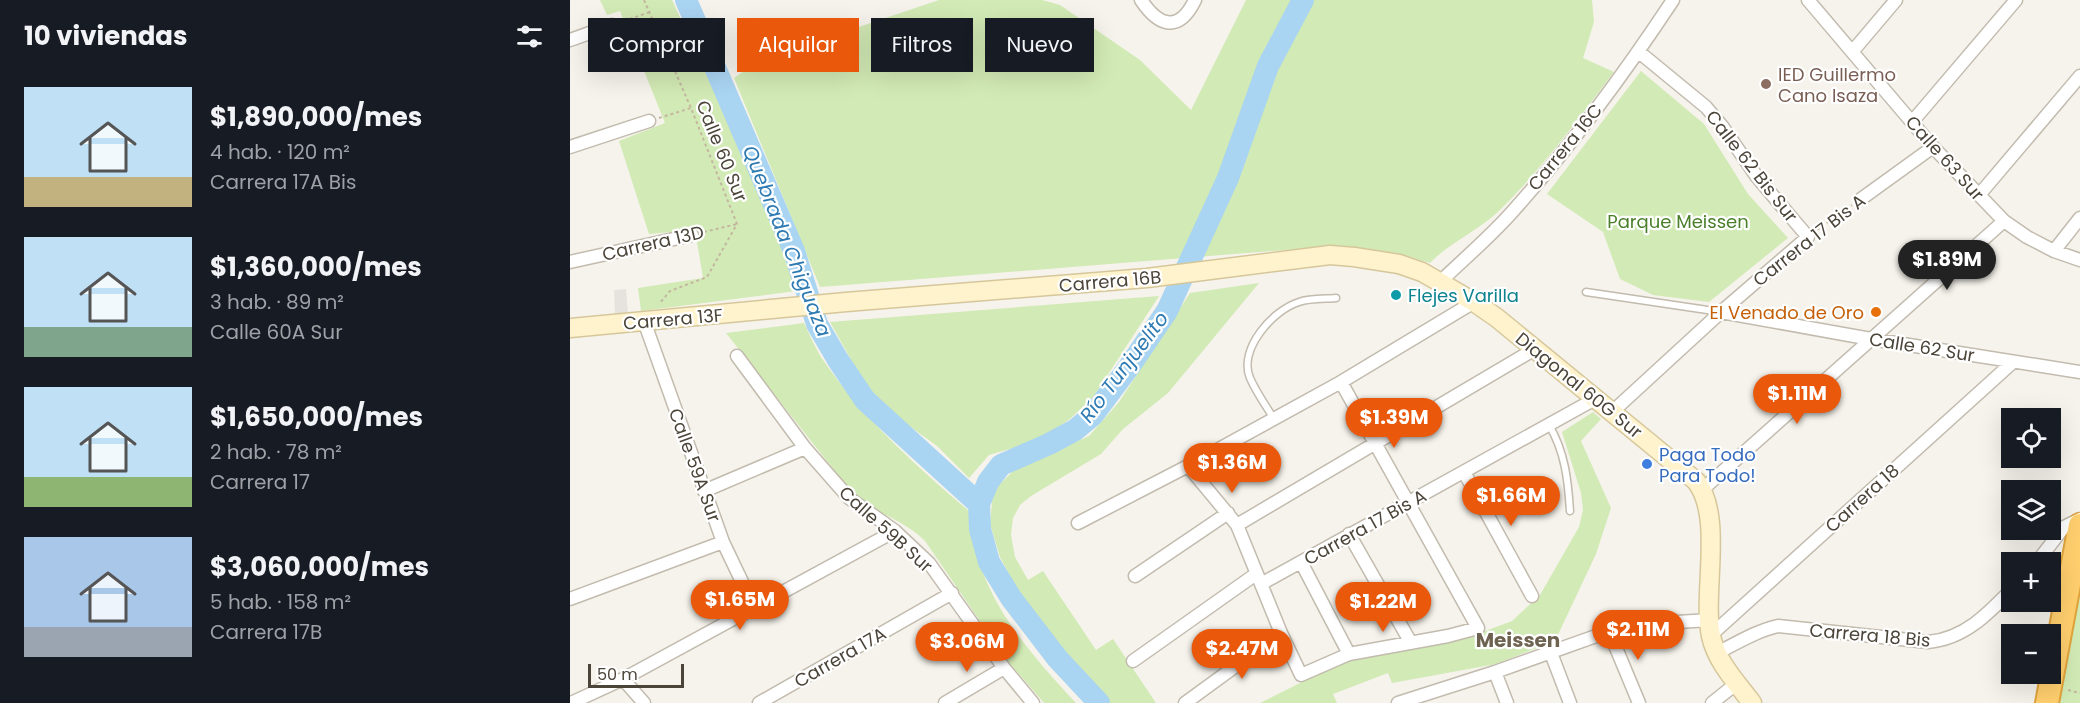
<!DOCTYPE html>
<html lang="es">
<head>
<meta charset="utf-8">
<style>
	:root { --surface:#171b24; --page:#242831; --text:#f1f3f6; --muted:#9ea1a6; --accent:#ea580c }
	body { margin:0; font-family:Poppins,sans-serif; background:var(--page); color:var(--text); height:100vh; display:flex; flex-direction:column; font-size:22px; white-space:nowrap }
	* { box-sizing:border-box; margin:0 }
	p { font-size:20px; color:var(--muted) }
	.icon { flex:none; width:33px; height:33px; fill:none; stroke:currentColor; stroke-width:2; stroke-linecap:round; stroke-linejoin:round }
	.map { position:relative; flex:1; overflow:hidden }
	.sheet { display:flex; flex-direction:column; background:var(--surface); width:570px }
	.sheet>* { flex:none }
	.guide { position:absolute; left:18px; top:18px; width:570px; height:54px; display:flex; gap:12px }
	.fabs { position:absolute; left:1431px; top:408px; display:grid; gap:12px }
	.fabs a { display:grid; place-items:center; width:60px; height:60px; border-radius:0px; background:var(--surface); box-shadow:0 6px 24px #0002; font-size:30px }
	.scale { position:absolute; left:18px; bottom:15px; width:96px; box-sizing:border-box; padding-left:6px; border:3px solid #4b4439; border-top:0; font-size:16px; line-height:21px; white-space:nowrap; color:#4b4439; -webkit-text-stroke:4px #fff; paint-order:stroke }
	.price { position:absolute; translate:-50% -51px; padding:0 14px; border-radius:21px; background:var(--accent); color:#fff; font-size:20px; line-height:39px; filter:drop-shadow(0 2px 3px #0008) }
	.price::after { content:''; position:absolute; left:50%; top:36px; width:18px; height:14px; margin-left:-9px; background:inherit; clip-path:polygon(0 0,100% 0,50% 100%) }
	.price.current { background:#222; color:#fff }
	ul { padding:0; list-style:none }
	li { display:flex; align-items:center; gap:18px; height:150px; padding:0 24px }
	li span { display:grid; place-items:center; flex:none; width:168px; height:120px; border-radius:0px; color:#555 }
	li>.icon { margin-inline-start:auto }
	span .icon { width:72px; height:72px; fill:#fffc; stroke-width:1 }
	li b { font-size:26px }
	h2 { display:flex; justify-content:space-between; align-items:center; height:72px; padding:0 24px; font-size:26px }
	.chip { padding:0 21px; border-radius:0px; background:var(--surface); box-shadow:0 6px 24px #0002; font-size:21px; line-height:54px }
	.chip.current { background:var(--accent); color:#fff }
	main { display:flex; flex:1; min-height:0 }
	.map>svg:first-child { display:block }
</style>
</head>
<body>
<main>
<section class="sheet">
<h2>10 viviendas<svg class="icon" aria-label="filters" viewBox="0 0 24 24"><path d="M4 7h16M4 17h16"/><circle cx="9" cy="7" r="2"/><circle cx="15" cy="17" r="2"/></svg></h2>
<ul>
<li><span style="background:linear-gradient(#bfe0f5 75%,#c2b280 0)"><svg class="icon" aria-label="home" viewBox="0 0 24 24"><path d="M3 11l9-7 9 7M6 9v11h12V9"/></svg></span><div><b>$1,890,000/mes</b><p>4 hab. · 120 m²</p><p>Carrera 17A Bis</p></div></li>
<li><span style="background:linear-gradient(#bfe0f5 75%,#7fa58c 0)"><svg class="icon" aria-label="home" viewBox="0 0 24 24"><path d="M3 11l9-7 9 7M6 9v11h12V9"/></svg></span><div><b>$1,360,000/mes</b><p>3 hab. · 89 m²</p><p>Calle 60A Sur</p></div></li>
<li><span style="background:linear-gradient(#bfe0f5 75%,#8fb573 0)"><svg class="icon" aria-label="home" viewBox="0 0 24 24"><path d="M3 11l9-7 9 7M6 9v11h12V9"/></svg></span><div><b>$1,650,000/mes</b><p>2 hab. · 78 m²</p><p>Carrera 17</p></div></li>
<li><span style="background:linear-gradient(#a9c7e8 75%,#9aa5b1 0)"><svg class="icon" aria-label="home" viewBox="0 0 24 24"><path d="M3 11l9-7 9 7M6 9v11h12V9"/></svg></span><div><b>$3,060,000/mes</b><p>5 hab. · 158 m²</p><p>Carrera 17B</p></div></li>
</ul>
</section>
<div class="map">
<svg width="1510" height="703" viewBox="0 0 1510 703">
	<rect width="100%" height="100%" fill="#f6f3ec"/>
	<!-- industrial -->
	<path fill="#e6e2dd" d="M56,289L58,314H45L44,290Z"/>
	<!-- green -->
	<path fill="#d2eab5" d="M30,0H102L200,213L226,291L71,311L68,288L133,278L125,230L79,234L49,141L95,123L50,11L37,15Z
		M369,0H472L490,5L570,60L621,110L676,0H1022L1024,22L1013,58L1044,72C1009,118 974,166 933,207C911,230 881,241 860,263C824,251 790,246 752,247L250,287L164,78L178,68L253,39Z
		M1071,71L1134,124L1178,194L1218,238L1139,302L1083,295L1050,279L1033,232L977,194Z
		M689,283L598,393L553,429L531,454L461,496L450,505L443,518L441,535L445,557L458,580L473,571L526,650L543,639L586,703H540L495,653L450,595L430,557L420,524L423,491L445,469L519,436L549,402L620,293Z
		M589,296L524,396L501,418L473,439L419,455L399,478L367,446L324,415L299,392L260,322Z
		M234,323C240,335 245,348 253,360C293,418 347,467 400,512C404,591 455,648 506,703H474L436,659L355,541C334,519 304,514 282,493L156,333Z
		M1023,412L1031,419L1011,441L1041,508L1026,554L985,641L926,664L822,683L818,673L763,694L767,703H690L772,662L910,633L942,621L970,595L1009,527L1013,510L1011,493L992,432Z
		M1510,574V703H1486Z"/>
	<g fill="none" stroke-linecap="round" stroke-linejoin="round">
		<!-- river -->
		<path stroke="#a9d4f2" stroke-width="22" d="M116,0L224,251L247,324L268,360L295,400L409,504
			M529,703L487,658L441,598L419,562L410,529L409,504L418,482L431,465L479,444L505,430L523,415L559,367L597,311L658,178L698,66L733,0"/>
		<!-- lane casing -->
		<g stroke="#c2bbae" stroke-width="9">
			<path id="lane" d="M1016,292L1151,312
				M704,419C696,406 686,392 680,378C668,349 703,310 729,302C740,298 755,299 766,298
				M979,425C995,452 998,480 1000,511"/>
		</g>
		<!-- street casing -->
		<g stroke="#c2bbae" stroke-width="15">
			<path id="street" d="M571,0C589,27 609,33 625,0
				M1238,0L1363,147L1434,221L1457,237L1484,251L1510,260
				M0,40L42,25
				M1282,52L1326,0
				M1342,122L1446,0
				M0,147L79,121
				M1409,195L1510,76
				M1291,199L1363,147
				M1484,251L1510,218
				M0,262L122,235
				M871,281C895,258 921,236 943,211C1002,145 1054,74 1103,0
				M1151,312L1301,339L1510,372
				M74,321L153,542L184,607
				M167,356L235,448L279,498L325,531L359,563L434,668L463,703
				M1041,413L1151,312L1238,237L1187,177L1152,126L1136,107L1069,52
				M618,466L771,382L904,302
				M894,472L962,596
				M1133,489L1434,221
				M134,491L235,448
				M508,523L618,466L667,525L711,633L731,675L779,654L878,636L908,628L771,382
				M667,525L965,349
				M779,534L841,643
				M731,562L779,654
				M1467,562L1494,527L1510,519
				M565,576L658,513
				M691,584L1025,399
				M0,599L153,542
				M1039,631L1069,703
				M1141,635L1443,362
				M981,653L1000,703
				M1147,653C1167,643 1186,631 1208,626L1358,642C1394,639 1418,614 1442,589
				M563,661L686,574
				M925,672L937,703
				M53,679L74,703
				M1,703L53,679L325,531
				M189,703L382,593
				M375,703L434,668
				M615,703L711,633
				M828,703L925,672L1057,625L1140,620
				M1142,703L1167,683"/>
		</g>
		<!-- secondary casing -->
		<g stroke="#d6c79b" stroke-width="21">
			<path id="secondary" d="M0,328L276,302L577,278L760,255L784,257L829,264L852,272L904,302L927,318L1126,481C1154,517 1132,593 1141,636C1146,661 1167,683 1182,703"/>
		</g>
		<!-- highway casing -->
		<g stroke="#e0a43c" stroke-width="26">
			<path id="highway" d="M1477,703L1510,525"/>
		</g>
		<!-- path -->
		<path stroke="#c4b79f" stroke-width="2" stroke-dasharray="3 3" stroke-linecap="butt" d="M74,0L121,108L167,224L137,277L100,291L89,304
			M54,21L80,12
			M89,118L121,108
			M1247,230L1282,205
			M134,232L167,224
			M1498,690L1510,693"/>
		<!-- lane -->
		<use href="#lane" stroke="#fff" stroke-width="6"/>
		<!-- street -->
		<use href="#street" stroke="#fff" stroke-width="12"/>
		<!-- secondary -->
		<use href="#secondary" stroke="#fff3cd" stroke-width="18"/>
		<!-- highway -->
		<use href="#highway" stroke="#ffcf6e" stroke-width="22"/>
	</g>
	<!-- markers -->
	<circle fill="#8d6e63" stroke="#fff" stroke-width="2" cx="1196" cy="84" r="6"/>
	<circle fill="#0f9aa8" stroke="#fff" stroke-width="2" cx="826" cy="295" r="6"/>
	<circle fill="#e8710a" stroke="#fff" stroke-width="2" cx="1306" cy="312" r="6"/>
	<circle fill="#3f7fe0" stroke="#fff" stroke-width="2" cx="1077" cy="464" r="6"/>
	<g text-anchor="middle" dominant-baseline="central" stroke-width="4.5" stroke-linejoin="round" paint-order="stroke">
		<!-- education labels -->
		<g font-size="18" fill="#785e54" stroke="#fff" text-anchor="start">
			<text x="1208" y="74">IED Guillermo<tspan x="1208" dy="21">Cano Isaza</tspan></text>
		</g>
		<!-- street labels -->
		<g font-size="18" fill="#4b4439" stroke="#fff">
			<text transform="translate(995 147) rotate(-51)">Carrera 16C</text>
			<text transform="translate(152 151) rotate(68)">Calle 60 Sur</text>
			<text transform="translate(1375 158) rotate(48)">Calle 63 Sur</text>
			<text transform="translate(1182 166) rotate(52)">Calle 62 Bis Sur</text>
			<text transform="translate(1239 240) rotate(-38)">Carrera 17 Bis A</text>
			<text transform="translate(83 243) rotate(-13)">Carrera 13D</text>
			<text transform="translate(540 281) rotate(-5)">Carrera 16B</text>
			<text transform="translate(103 319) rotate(-5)">Carrera 13F</text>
			<text transform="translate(1352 347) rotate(9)">Calle 62 Sur</text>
			<text transform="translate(1009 385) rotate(39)">Diagonal 60G Sur</text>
			<text transform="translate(125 465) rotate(70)">Calle 59A Sur</text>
			<text transform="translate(1292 498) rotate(-42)">Carrera 18</text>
			<text transform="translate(795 527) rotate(-29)">Carrera 17 Bis A</text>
			<text transform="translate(316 529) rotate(42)">Calle 59B Sur</text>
			<text transform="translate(1300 635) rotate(5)">Carrera 18 Bis</text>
			<text transform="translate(270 657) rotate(-30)">Carrera 17A</text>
		</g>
		<!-- park labels -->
		<g font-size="18" fill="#4a7f2a" stroke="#fff">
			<text x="1108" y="221">Parque Meissen</text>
		</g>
		<!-- culture labels -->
		<g font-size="18" fill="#0d838f" stroke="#fff" text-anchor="start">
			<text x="838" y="295">Flejes Varilla</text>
		</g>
		<!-- food labels -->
		<g font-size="18" fill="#c56008" stroke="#fff" text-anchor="end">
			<text x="1294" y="312">El Venado de Oro</text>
		</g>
		<!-- shop labels -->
		<g font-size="18" fill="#366cbe" stroke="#fff" text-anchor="start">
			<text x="1089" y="454">Paga Todo<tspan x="1089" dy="21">Para Todo!</tspan></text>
		</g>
		<!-- water labels -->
		<g font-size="20" font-style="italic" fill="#2e7ab2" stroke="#fff">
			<text transform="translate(217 241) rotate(68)">Quebrada Chiguaza</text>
			<text transform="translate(554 367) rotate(-53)">Río Tunjuelito</text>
		</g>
		<!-- neighbourhood labels -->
		<g font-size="20" font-weight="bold" fill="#6e6250" stroke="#fff">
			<text x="948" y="640">Meissen</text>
		</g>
	</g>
</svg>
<div class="fabs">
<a><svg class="icon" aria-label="locate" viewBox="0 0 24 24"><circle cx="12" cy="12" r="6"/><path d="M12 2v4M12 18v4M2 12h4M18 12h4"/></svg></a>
<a><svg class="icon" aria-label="layers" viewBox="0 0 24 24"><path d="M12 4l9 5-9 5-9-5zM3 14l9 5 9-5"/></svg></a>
<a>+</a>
<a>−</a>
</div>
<div class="scale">50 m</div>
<b class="price current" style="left:1377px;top:291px">$1.89M</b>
<b class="price" style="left:1227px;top:425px">$1.11M</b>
<b class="price" style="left:824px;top:449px">$1.39M</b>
<b class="price" style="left:662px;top:494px">$1.36M</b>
<b class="price" style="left:941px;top:527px">$1.66M</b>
<b class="price" style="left:170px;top:631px">$1.65M</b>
<b class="price" style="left:813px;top:633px">$1.22M</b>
<b class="price" style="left:1068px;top:661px">$2.11M</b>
<b class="price" style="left:397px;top:673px">$3.06M</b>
<b class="price" style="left:672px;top:680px">$2.47M</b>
<div class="guide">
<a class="chip">Comprar</a>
<a class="chip current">Alquilar</a>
<a class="chip">Filtros</a>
<a class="chip">Nuevo</a>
</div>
</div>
</main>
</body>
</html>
